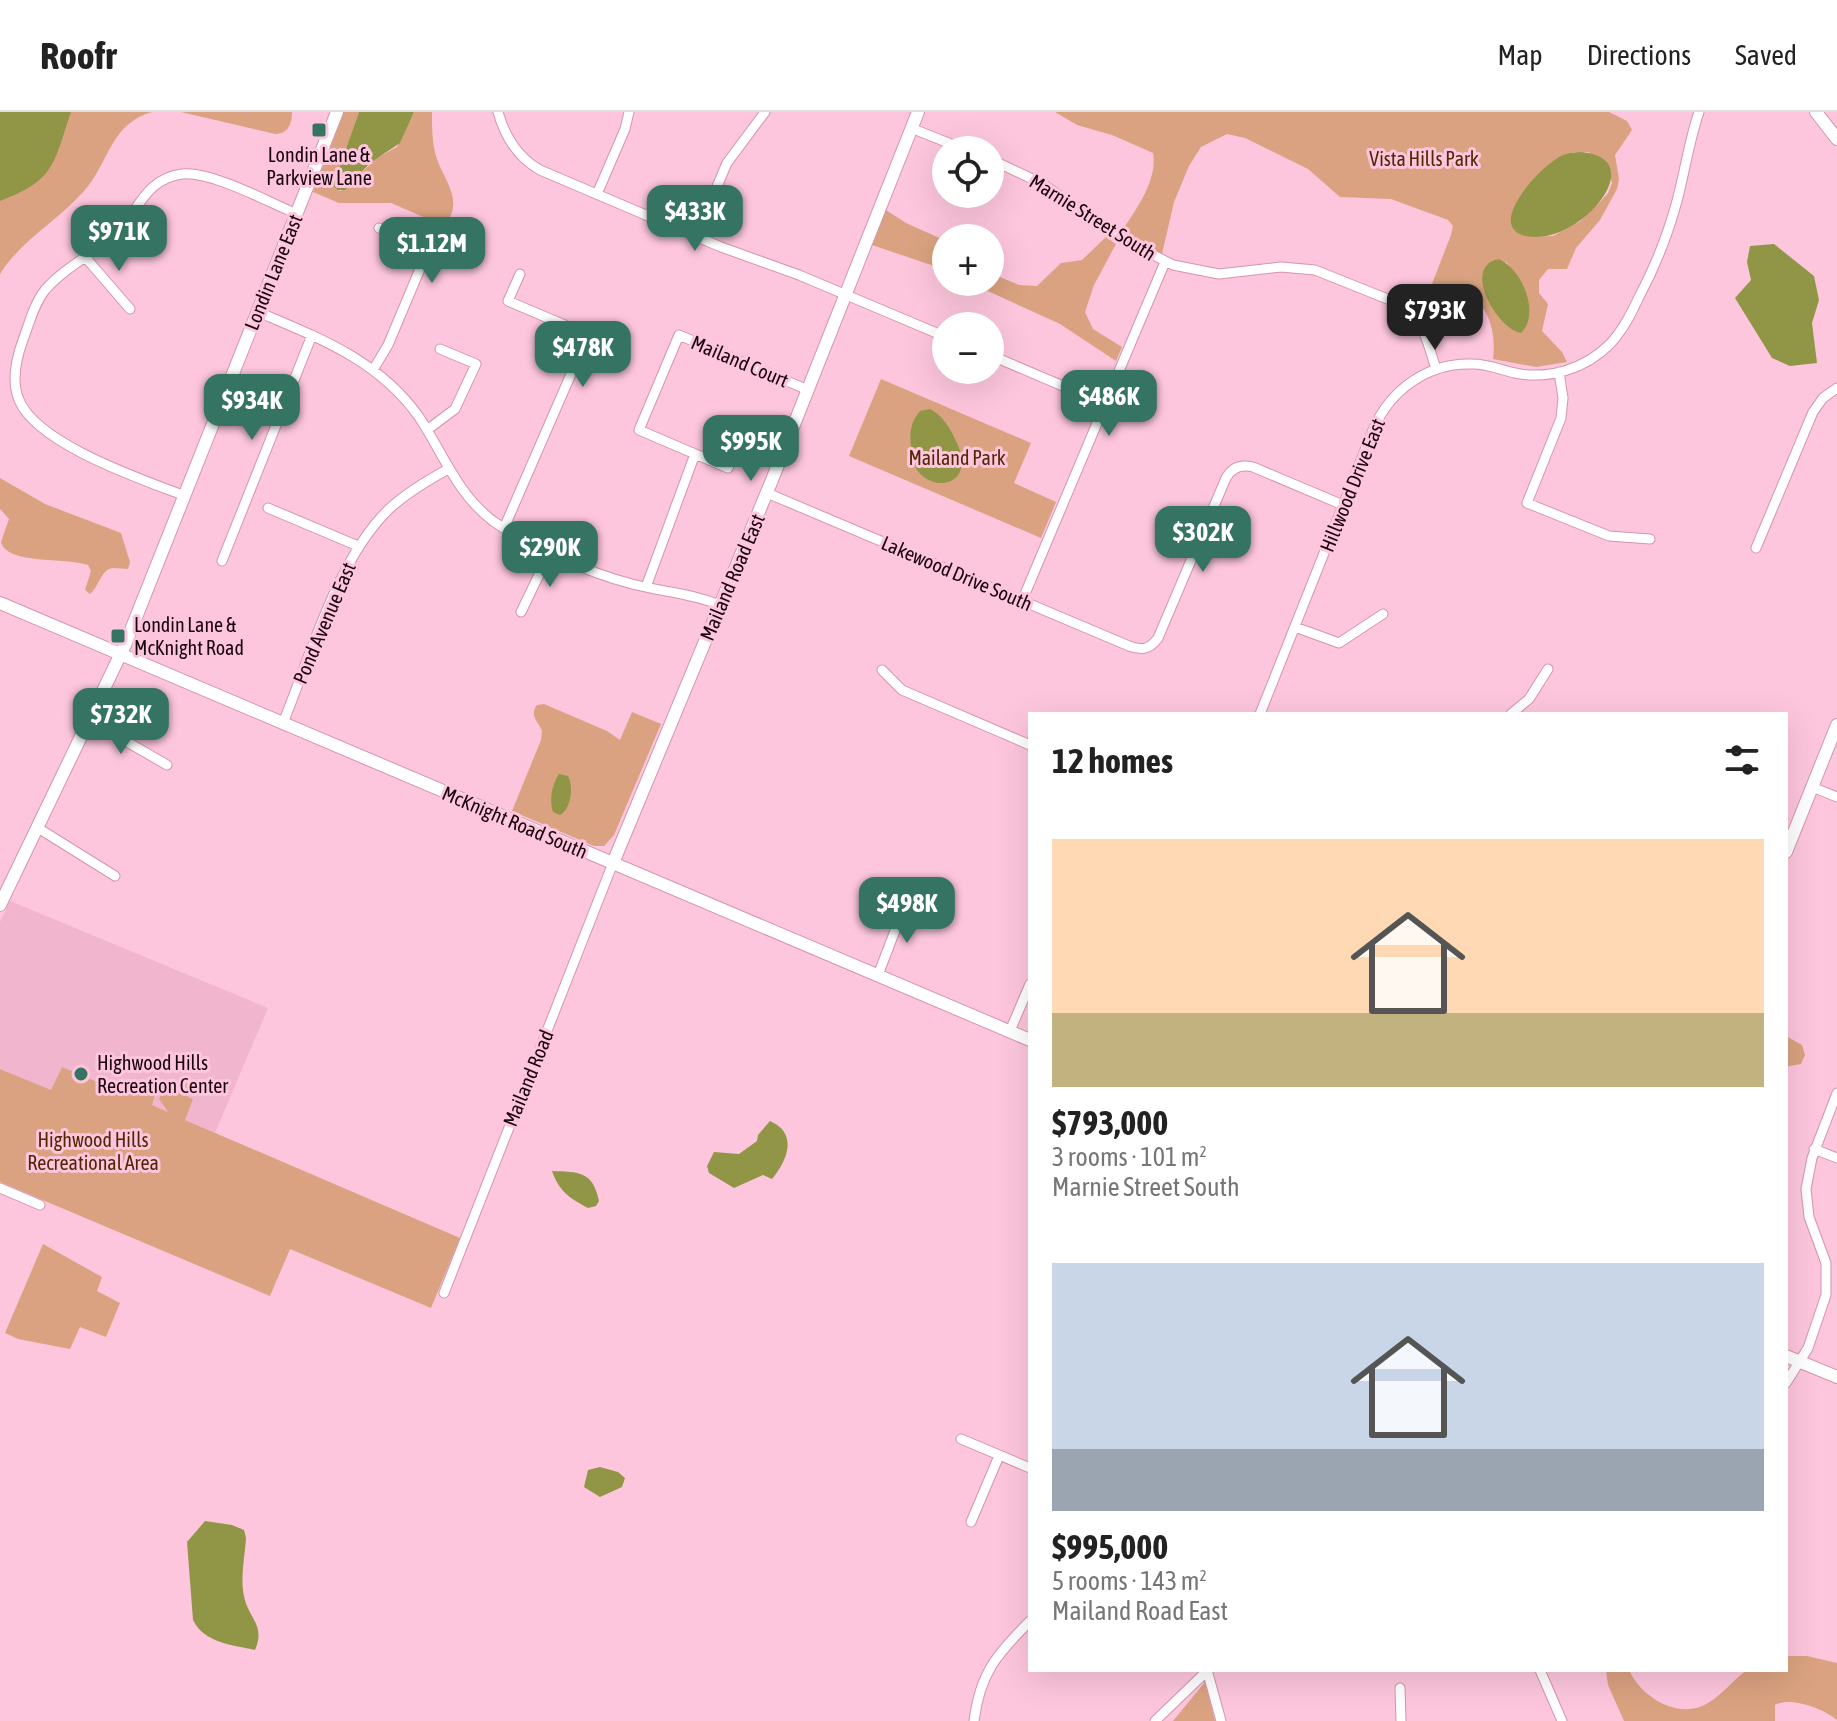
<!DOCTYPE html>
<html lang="en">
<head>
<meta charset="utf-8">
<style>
	:root { --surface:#fff; --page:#f6f6f6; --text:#222; --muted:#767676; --line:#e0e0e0; --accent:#357462 }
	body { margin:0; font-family:"Asap Condensed",sans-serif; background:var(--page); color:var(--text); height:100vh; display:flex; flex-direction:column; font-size:30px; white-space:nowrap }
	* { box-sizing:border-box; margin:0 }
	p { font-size:26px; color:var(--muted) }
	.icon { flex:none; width:44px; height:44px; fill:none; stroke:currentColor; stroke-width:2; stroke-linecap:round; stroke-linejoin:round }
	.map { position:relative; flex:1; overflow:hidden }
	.sheet { position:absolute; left:1028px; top:600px; width:760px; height:960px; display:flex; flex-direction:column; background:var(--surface); border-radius:0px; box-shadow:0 8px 32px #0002 }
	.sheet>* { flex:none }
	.tools { position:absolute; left:932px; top:24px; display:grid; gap:16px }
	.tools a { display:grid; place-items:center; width:72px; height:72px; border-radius:50%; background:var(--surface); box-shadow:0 8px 32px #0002; font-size:40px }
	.price { position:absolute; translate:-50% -68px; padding:0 18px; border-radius:16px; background:var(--accent); color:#fff; font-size:26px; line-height:52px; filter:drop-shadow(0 2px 4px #0008) }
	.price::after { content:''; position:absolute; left:50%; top:48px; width:24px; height:18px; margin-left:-12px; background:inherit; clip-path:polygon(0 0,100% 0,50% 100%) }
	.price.selected { background:#222; color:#fff }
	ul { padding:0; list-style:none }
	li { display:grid; align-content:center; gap:16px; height:424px; padding:0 24px }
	li span { display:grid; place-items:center; height:248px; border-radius:0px; color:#555 }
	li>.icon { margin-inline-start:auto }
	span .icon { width:144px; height:144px; fill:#fffc; stroke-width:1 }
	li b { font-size:34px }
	h2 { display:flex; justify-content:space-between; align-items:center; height:96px; padding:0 24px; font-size:34px }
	header { display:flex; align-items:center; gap:48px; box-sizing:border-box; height:112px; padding:0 40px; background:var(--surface); border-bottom:2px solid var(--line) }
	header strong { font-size:38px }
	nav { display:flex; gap:44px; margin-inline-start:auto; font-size:28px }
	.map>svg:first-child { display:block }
</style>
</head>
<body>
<header>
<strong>Roofr</strong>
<nav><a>Map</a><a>Directions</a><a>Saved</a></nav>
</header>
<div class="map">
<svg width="1837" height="1609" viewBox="0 0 1837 1609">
	<rect width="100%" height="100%" fill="#fdc6dd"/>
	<!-- built -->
	<path fill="#f1b6ce" d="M10,789L268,896L215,1021L62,955L51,979L0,957V810Z"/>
	<!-- green -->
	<path fill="#daa280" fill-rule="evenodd" d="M0,0H152C110,12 110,49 85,78C59,108 21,128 0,162Z
		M181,0H292C292,12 288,22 275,22Z
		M344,0H359L334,70V75L340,79L349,74L375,47L397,35L414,0H432C432,15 432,30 436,44C442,65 464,88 447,109L435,110L391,91H339L313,80Z
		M1055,0H1609L1627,9L1632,18L1615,43L1619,67L1617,77L1600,108L1576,136L1567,157H1548L1539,168V181L1548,192L1542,219L1562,240L1567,250L1536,255L1493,247C1496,226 1491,194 1469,185C1460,181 1453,182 1446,175L1429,214L1421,200L1451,123L1453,114L1448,108L1391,87L1340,85L1308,57L1245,26L1227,22L1201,35L1189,54L1174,90L1162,142L1121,120C1136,98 1158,68 1153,41L1112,23L1077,13ZM1574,40H1588L1605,50L1612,71L1608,81L1600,90L1579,110L1553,124L1531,125L1538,63L1556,47ZM1499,147L1507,151L1519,167L1482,163L1488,152Z
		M886,98L906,111L946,129V158L872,133Z
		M1106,125L1116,132L1094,173L1085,200L1093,217L1122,235L1116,249L1060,212L968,170H990V161L1019,173L1037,174L1061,151L1082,148Z
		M881,267L1031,331L1014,371L1056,390L1041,426L849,344Z
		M0,366L45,392L121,421L130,450L128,457C123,457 118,456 113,456C101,457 99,475 90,482L85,478L91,459L88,453C65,445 7,453 1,430L9,407L0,397Z
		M544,592L607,619L620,628L632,600L661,612L614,723L604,734H594L512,699L541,628L542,619C538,609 529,604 537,593Z
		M1786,924L1802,933L1805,943L1801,952L1789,954L1786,957Z
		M62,955L128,983L131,978L149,973L156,979L152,993L168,1000L159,987L166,970L179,969L192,974L188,985L193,987L185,1008L460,1126L431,1196L290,1137L270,1184L0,1070V957L51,978Z
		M43,1132L102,1165L97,1179L120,1191L106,1225L80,1215L70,1237L18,1227L5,1221Z
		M1786,1544H1807L1837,1551V1608C1824,1597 1791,1584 1775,1593V1609H1624L1608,1573L1606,1558H1629C1641,1585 1679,1609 1708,1591C1723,1582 1733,1568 1747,1558H1786Z
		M1205,1570L1215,1609H1173Z"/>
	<!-- water -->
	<path fill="#919647" d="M0,0H71C53,52 56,68 0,89Z
		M359,0H414L400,31L370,51L345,78H338L334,75V70Z
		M1581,40C1651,46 1584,128 1534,125C1477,122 1540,53 1563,43C1569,41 1575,40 1581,40Z
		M1774,132L1814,164L1819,188L1812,211L1817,251L1790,254L1772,246L1735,186L1751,168L1747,150L1750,134Z
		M1499,147C1522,157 1541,202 1521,221C1498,218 1460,154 1499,147Z
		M930,297C943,303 951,318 957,331C976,373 934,382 917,358C913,352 912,342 911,334C909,321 911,309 920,299Z
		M559,662L568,664C574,675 571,697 560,703L553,700C549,688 552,672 559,662Z
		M770,1009C798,1021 788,1048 772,1067L763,1063L734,1076L709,1061L707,1054L714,1040L739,1042L757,1029L758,1023Z
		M552,1059C579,1060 593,1059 599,1089L596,1094L588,1096C569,1086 559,1079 552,1059Z
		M600,1355L618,1360L625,1366L622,1375L600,1385L584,1375L588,1358Z
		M205,1409L232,1413L244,1418L246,1426C245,1443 240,1467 244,1484C248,1506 266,1513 255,1538C233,1533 204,1531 193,1508L187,1430Z"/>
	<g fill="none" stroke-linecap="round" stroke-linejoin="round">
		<!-- minor casing -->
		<g stroke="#d594b0" stroke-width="11">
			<path id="minor" d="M498,0C505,25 517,45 540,58L721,135L799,163L946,225
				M911,16L966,38
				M990,47L1043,72L1120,126L1173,153L1219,162L1281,155L1315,158L1400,192C1424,206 1428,233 1436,257
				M597,82L625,17L629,0
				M696,124L727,51L765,0
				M86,146L130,197
				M258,200C319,226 379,248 419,305C443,341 457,382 493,409C528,434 589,461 632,472C662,480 691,481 720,493
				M990,243L1105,292
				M373,258L388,233L425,145L420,133L379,116
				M1559,260L1563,286L1561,306L1527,391L1609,424L1650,427
				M748,309L728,356L639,318L679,223L808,278
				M427,318L455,297L476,252L440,237
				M767,381L1129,534C1142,539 1150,537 1158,526L1226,366C1232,355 1241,352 1253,355L1343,393
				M185,384C141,367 37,332 19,288C11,269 16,247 23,228C29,212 34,192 45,178C63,157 91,143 112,125C138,103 143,67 182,62C212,59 268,90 297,102
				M268,396L358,434
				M504,416L588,223L508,189L520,162
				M1756,436L1813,300L1823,286L1837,276
				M222,449L312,223
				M646,475L695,342
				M1022,489L1165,150
				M521,500L550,440
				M1295,515L1339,531L1383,502
				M882,558L902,578L1030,633
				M1260,602L1373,318C1390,278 1428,250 1473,252C1488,252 1501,258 1515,261C1549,268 1585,257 1610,232C1623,218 1631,202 1639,185C1655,155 1668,122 1677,89C1685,59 1689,29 1699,0
				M1511,602L1529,587L1548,557
				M91,609L167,653
				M283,611C310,545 337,448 388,398C406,381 427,369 448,357
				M1812,675L1837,685
				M38,716L115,764
				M878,863L906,790
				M1010,919L1030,872
				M1814,1037L1837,1046
				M0,1076L40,1093
				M444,1181L613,751
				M1786,1271L1808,1236L1826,1183V1151L1809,1105L1806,1077L1812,1046L1837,981
				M961,1327L1030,1356
				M971,1410L999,1344
				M1207,1558L1221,1609
				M1540,1558L1562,1609
				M1400,1576L1401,1609
				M974,1609C980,1561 997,1542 1030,1509
				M1155,1609L1207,1559"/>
		</g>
		<!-- tertiary casing -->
		<g stroke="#d594b0" stroke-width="14">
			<path id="tertiary" d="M1816,0L1837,27
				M0,491L1030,928
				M1786,740L1837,613
				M613,751L772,368L918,0
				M0,793L125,533L337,0
				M1786,1244L1837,1265"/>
		</g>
		<!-- minor -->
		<use href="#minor" stroke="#fff" stroke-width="9"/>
		<!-- tertiary -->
		<use href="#tertiary" stroke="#fff" stroke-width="12"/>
	</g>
	<!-- markers -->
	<g fill="#357462" stroke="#fdc6dd" stroke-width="3">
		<rect x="311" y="10" width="16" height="16" rx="4"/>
		<rect x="110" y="516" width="16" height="16" rx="4"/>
		<circle cx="81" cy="962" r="8"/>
	</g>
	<g text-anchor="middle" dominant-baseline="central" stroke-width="6" stroke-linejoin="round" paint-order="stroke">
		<!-- poi labels -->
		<g font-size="20" fill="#19040e" stroke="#fdc6dd" text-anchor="start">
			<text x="319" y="42" text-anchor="middle">Londin Lane &amp;<tspan x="319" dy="23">Parkview Lane</tspan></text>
			<text x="134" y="512">Londin Lane &amp;<tspan x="134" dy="23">McKnight Road</tspan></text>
			<text x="97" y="950">Highwood Hills<tspan x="97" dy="23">Recreation Center</tspan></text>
		</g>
		<!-- park labels -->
		<g font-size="20" fill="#522503" stroke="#fdc6dd">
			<text x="1424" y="46">Vista Hills Park</text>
			<text x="957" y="345">Mailand Park</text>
			<text x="93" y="1027">Highwood Hills<tspan x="93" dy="23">Recreational Area</tspan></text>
		</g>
		<!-- street labels -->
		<g font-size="20" fill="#19040e" stroke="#fdc6dd">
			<text transform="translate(1093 105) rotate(32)">Marnie Street South</text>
			<text transform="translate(273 160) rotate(-68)">Londin Lane East</text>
			<text transform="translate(740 249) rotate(23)">Mailand Court</text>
			<text transform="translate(1352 373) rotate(-68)">Hillwood Drive East</text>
			<text transform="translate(957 461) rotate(23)">Lakewood Drive South</text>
			<text transform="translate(732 465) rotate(-67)">Mailand Road East</text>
			<text transform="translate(324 511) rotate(-67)">Pond Avenue East</text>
			<text transform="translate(515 710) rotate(23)">McKnight Road South</text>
			<text transform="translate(528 966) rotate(-68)">Mailand Road</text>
		</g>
	</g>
</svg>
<div class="tools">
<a><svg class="icon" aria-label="locate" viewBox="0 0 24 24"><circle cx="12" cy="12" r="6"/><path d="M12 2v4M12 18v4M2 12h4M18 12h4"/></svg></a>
<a>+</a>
<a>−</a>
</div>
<b class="price" style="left:695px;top:141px">$433K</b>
<b class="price" style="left:119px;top:161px">$971K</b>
<b class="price" style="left:432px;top:173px">$1.12M</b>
<b class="price selected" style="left:1435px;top:240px">$793K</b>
<b class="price" style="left:583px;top:277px">$478K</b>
<b class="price" style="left:1109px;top:326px">$486K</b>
<b class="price" style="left:252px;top:330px">$934K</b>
<b class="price" style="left:751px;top:371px">$995K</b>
<b class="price" style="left:1203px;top:462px">$302K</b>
<b class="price" style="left:550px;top:477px">$290K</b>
<b class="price" style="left:121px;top:644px">$732K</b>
<b class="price" style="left:907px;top:833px">$498K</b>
<section class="sheet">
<h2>12 homes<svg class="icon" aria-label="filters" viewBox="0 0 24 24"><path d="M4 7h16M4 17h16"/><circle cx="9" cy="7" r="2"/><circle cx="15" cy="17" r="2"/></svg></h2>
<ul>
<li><span style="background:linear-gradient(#ffd9b3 70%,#c2b280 0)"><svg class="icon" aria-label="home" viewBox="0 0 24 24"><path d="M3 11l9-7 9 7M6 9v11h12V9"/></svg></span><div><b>$793,000</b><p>3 rooms · 101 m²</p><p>Marnie Street South</p></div></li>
<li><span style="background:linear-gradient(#c9d6e8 75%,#9aa5b1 0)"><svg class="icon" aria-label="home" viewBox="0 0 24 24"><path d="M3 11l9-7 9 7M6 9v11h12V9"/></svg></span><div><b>$995,000</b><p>5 rooms · 143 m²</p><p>Mailand Road East</p></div></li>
</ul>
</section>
</div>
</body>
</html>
